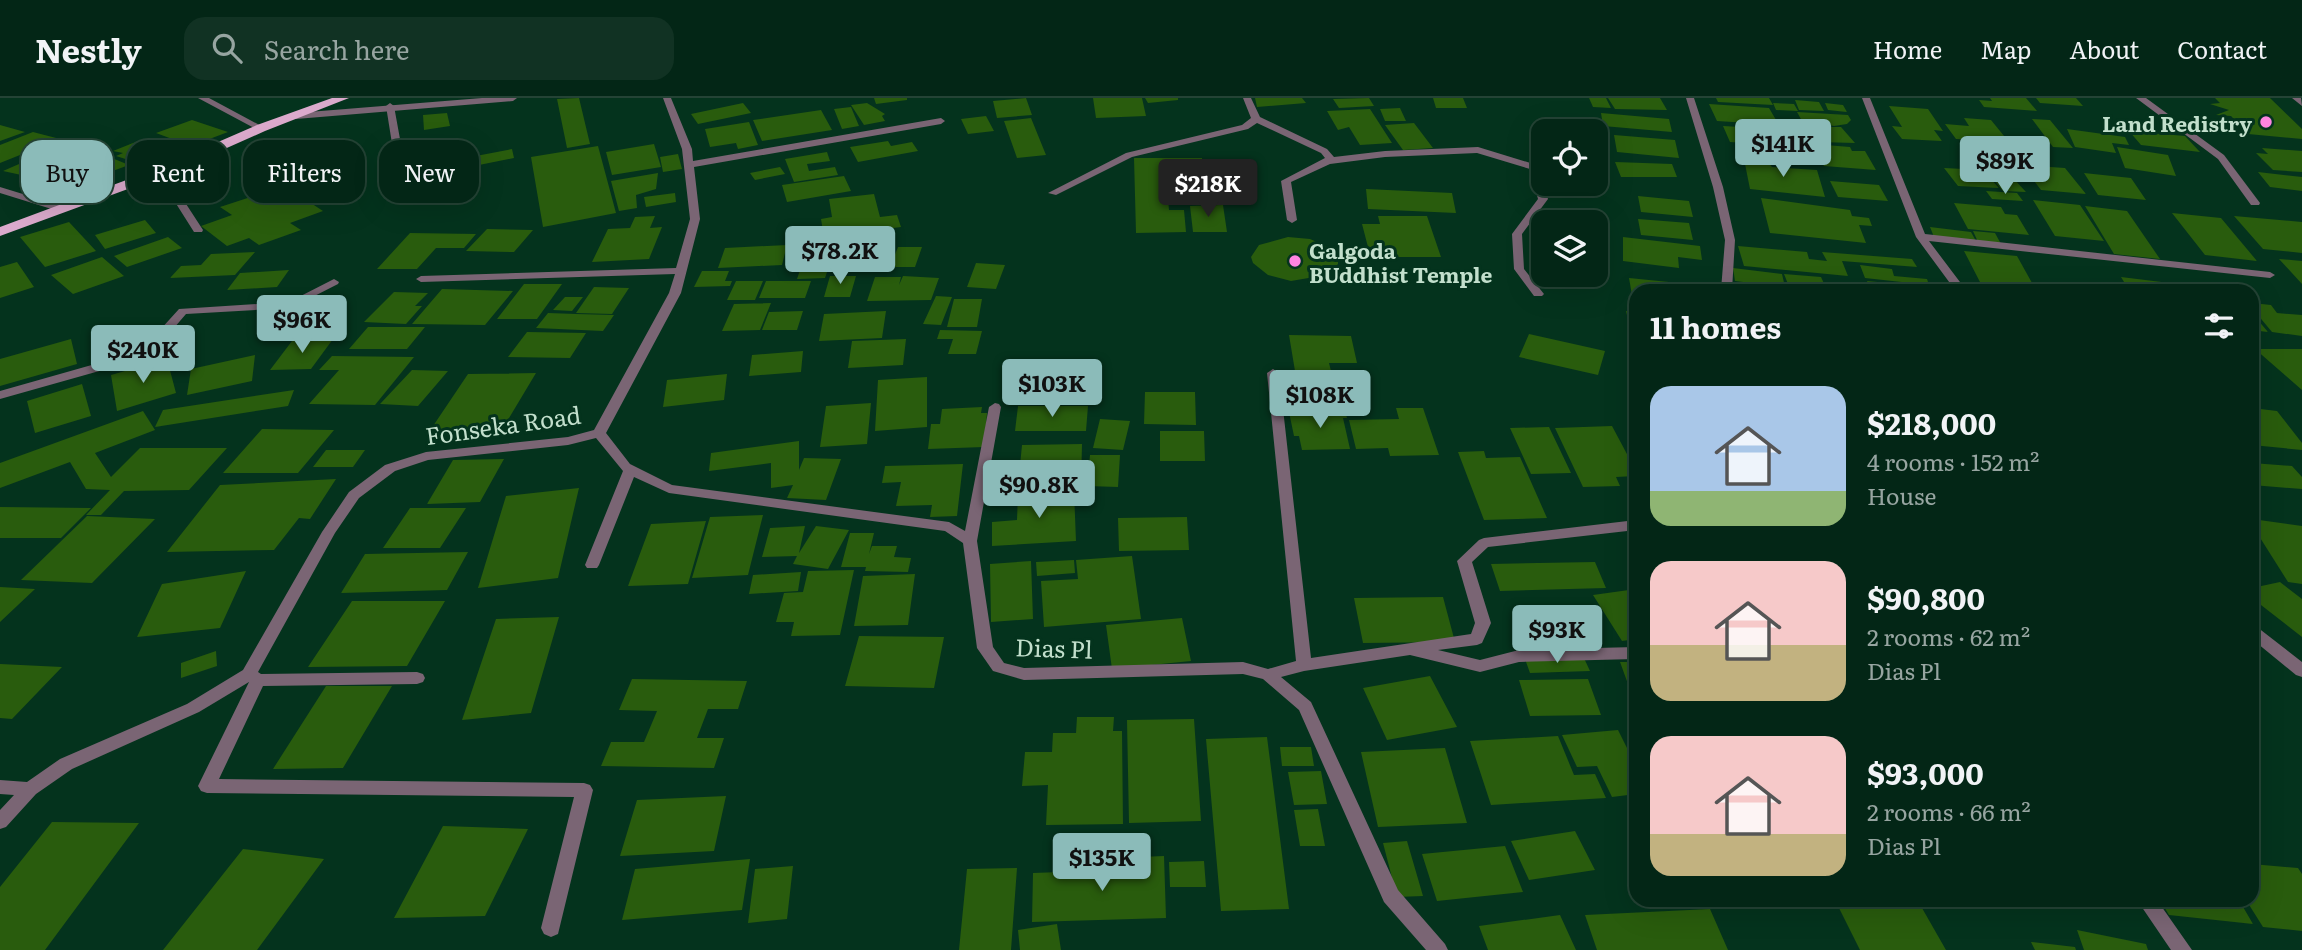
<!DOCTYPE html>
<html lang="en">
<head>
<meta charset="utf-8">
<style>
	:root { --surface:#032616; --page:#113223; --text:#f1f3f6; --muted:#97a5a1; --line:#244335; --accent:#8bbbb9 }
	body { margin:0; font-family:Literata,serif; background:var(--page); color:var(--text); height:100vh; display:flex; flex-direction:column; font-size:26px; white-space:nowrap }
	* { box-sizing:border-box; margin:0 }
	p { font-size:23px; color:var(--muted) }
	.icon { flex:none; width:38px; height:38px; fill:none; stroke:currentColor; stroke-width:2; stroke-linecap:round; stroke-linejoin:round }
	.map { position:relative; flex:1; overflow:hidden }
	.panel { position:absolute; left:1629px; top:186px; width:630px; height:623px; display:flex; flex-direction:column; background:var(--surface); border-radius:21px; box-shadow:0 7px 28px #0002,0 0 0 2px var(--line) }
	.panel>* { flex:none }
	.guide { position:absolute; left:21px; top:42px; width:665px; height:63px; display:flex; gap:14px }
	.tools { position:absolute; left:1531px; top:21px; display:grid; gap:14px }
	.tools a { display:grid; place-items:center; width:77px; height:77px; border-radius:14px; background:var(--surface); box-shadow:0 7px 28px #0002,0 0 0 2px var(--line); font-size:35px }
	.price { position:absolute; translate:-50% -60px; padding:0 16px; border-radius:7px; background:var(--accent); color:#111; font-size:23px; line-height:46px; filter:drop-shadow(0 2px 4px #0008) }
	.price::after { content:''; position:absolute; left:50%; top:42px; width:21px; height:16px; margin-left:-10px; background:inherit; clip-path:polygon(0 0,100% 0,50% 100%) }
	.price.on { background:#222; color:#fff }
	ul { padding:0; list-style:none }
	li { display:flex; align-items:center; gap:21px; height:175px; padding:0 21px }
	li span { display:grid; place-items:center; flex:none; width:196px; height:140px; border-radius:21px; color:#555 }
	li>.icon { margin-inline-start:auto }
	span .icon { width:84px; height:84px; fill:#fffc; stroke-width:1 }
	li b { font-size:30px }
	h2 { display:flex; justify-content:space-between; align-items:center; height:84px; padding:0 21px; font-size:30px }
	.chip { padding:0 24px; border-radius:21px; background:var(--surface); box-shadow:0 7px 28px #0002,0 0 0 2px var(--line); font-size:24px; line-height:63px }
	.chip.on { background:var(--accent); color:#111 }
	header { display:flex; align-items:center; gap:42px; box-sizing:border-box; height:98px; padding:0 35px; background:var(--surface); border-bottom:2px solid var(--line) }
	header strong { font-size:33px }
	nav { display:flex; gap:38px; margin-inline-start:auto; font-size:24px }
	.search { width:490px; height:63px; background:var(--page); display:flex; align-items:center; gap:18px; box-sizing:border-box; padding:0 24px; border-radius:21px; color:var(--muted); font-size:26px }
	.map>svg:first-child { display:block }
</style>
</head>
<body>
<header>
<strong>Nestly</strong>
<div class="search"><svg class="icon" aria-label="search" viewBox="0 0 24 24"><circle cx="10" cy="10" r="6"/><path d="M15 15l6 6"/></svg>Search here</div>
<nav><a>Home</a><a>Map</a><a>About</a><a>Contact</a></nav>
</header>
<div class="map">
<svg width="2302" height="852" viewBox="0 0 2302 852">
	<rect width="100%" height="100%" fill="#04331d"/>
	<!-- building -->
	<path fill="#295c0d" d="M579,0L590,46L567,50L557,1Z
		M874,0H907V2L876,6Z
		M1026,0L1032,17L997,20L993,3Z
		M1093,0H1142L1146,18L1096,20Z
		M1145,0H1178V2L1148,5Z
		M1255,0H1302L1306,5L1257,9Z
		M1369,0L1374,8L1339,10L1333,1Z
		M1433,0H1463L1467,10H1436Z
		M1589,0H1606L1611,10L1593,9Z
		M1608,0H1660L1667,12L1615,11Z
		M1716,0H1769L1773,7L1718,4Z
		M1990,0H2026L2037,13L1984,9L1979,2L1992,3Z
		M2036,0H2076L2083,8L2040,5Z
		M2215,0H2270L2302,31V41L2248,36L2231,18L2216,17L2229,12L2210,6L2220,5Z
		M1795,2L1819,4L1824,13L1799,12Z
		M743,5L751,15L698,26L691,16Z
		M867,5L885,16L882,18L885,23L864,27L851,7Z
		M1773,5L1794,6L1798,13L1776,12Z
		M1825,5L1843,7L1847,14L1828,12Z
		M1709,6L1769,10L1779,27L1717,23Z
		M1889,8L1928,11L1943,33L1934,32L1942,43L1902,41L1892,28L1902,29Z
		M851,9L859,28L842,31L834,11Z
		M1400,10L1406,23H1385L1380,11Z
		M1370,11L1392,45L1360,47L1349,29L1338,32L1327,13Z
		M821,12L832,32L762,43L753,22Z
		M1797,14L1848,17L1851,22L1847,26L1834,28L1802,23Z
		M447,15L450,28L424,32L423,17Z
		M1601,15L1669,21L1672,34L1603,28Z
		M986,18L994,33L968,36L961,21Z
		M1031,20L1046,57L1017,60L1004,23Z
		M1964,20L1991,22L2009,44L1956,41L1945,26L1969,28Z
		M2032,21L2050,22L2073,50L2053,49Z
		M192,22L228,34L191,48L156,35Z
		M749,24L758,47L738,51L736,45L710,49L705,31Z
		M1414,25L1433,50L1403,52L1385,27Z
		M0,27L25,34L0,43Z
		M1723,28L1794,32L1804,49L1730,44Z
		M1804,29H1841L1855,45L1818,44Z
		M2067,31L2125,39L2129,47L2112,45L2116,55L2075,49Z
		M2129,33L2185,38L2200,54L2141,47Z
		M33,34L60,41L0,65V47Z
		M1614,37L1675,42L1679,60L1617,54Z
		M143,41L174,50L138,65L116,58L123,55L113,53Z
		M888,43L891,48L912,44L918,53L858,64L850,49Z
		M654,46L661,69L612,77L606,54Z
		M1813,46L1850,49L1852,53H1865L1876,72L1824,68Z
		M598,48L616,115L543,129L531,59Z
		M2117,49L2168,57L2176,78L2125,70Z
		M2262,50L2302,53V74L2273,72L2256,55L2268,56Z
		M512,51L514,60L479,67L476,58Z
		M827,54L830,63L807,66L809,73L835,69L838,77L794,84L785,61Z
		M42,56L64,61L26,78L3,73Z
		M678,56L682,71L663,74L660,59Z
		M107,58L129,67L61,92L39,83Z
		M1134,60H1202L1203,71H1238L1243,102H1195L1192,78H1166L1169,112H1184L1186,134L1136,135Z
		M1744,61L1768,64L1772,69L1817,72L1825,99L1750,91Z
		M1615,64L1672,66L1677,79H1621Z
		M2022,67L2065,70L2086,96L2041,92Z
		M780,69L785,76L755,82L750,75Z
		M1944,70L1983,72L1999,90L1958,88Z
		M2258,74L2302,79V93L2270,89Z
		M658,75L656,91L636,97L637,110L619,113L611,83Z
		M2084,75L2131,80L2146,102L2098,97Z
		M844,78L851,93L787,104L782,87Z
		M1992,80L2014,81L2026,94L2003,93Z
		M1830,83L1879,87L1888,103L1838,99Z
		M1366,91L1452,95L1456,115L1368,111Z
		M1986,93L2017,95L2023,103L1992,101Z
		M266,94L275,100L294,94L323,113L290,125L301,132L259,147L249,140L227,148L201,128L232,117L220,109Z
		M675,95L676,104L646,109L644,99Z
		M874,96L880,119L897,117L901,129L824,139L821,121L832,119L829,101Z
		M1638,98L1689,103L1693,119L1641,114Z
		M1761,100L1850,112L1852,118L1869,120L1872,128L1859,127L1866,145L1770,135Z
		M2033,102L2080,107L2104,143L2055,138Z
		M1954,105L2001,109L2005,116L2017,117L2029,137L1968,131Z
		M1223,107L1227,134H1193L1190,108Z
		M2085,108L2127,113L2160,161L2114,156Z
		M2172,115L2221,120L2257,163L2205,157Z
		M655,118L650,130L662,129L649,161L592,164L608,131L630,130L635,119Z
		M1378,118H1427L1441,159H1385L1382,149H1368L1362,126H1380Z
		M2234,118L2302,124V155L2263,151Z
		M1638,121L1689,125L1693,142L1641,137Z
		M145,122L156,135L105,151L95,137Z
		M69,124L96,153L45,169L20,139Z
		M1930,129L1971,134L1976,143L1934,139Z
		M487,131L533,132L514,154L466,153Z
		M1973,133L1995,135L2001,146L1978,144Z
		M410,135L476,136L464,150H436L417,171H377Z
		M168,139L182,150L127,169L114,158Z
		M1288,139L1310,141L1328,149L1338,160V166L1326,177L1291,183L1268,177L1253,165L1251,159L1259,147Z
		M1623,139L1700,148L1702,162L1678,159L1679,170L1623,163Z
		M787,147L782,167L718,170L725,150Z
		M815,148L810,166L785,167L790,149Z
		M869,148H894L887,170H861Z
		M1738,148L1807,154L1809,161L1827,163L1822,154L1912,161L1917,169L1842,163L1848,178L1744,168Z
		M839,149L837,164L814,165L817,150Z
		M898,149H922L915,169H890Z
		M1964,153L2017,158L2036,192L1981,186Z
		M255,154L235,177L170,180L181,168L201,167L211,156Z
		M842,157H856L850,174L836,175Z
		M102,159L124,178L73,196L51,177Z
		M2279,161L2302,163V186Z
		M17,164L34,189L0,200V169Z
		M976,165L1005,167L996,191L967,189Z
		M1860,167L1892,171L1894,178L1927,181L1929,187L1865,180Z
		M829,168L825,180L797,181L801,169Z
		M1733,170L1782,176L1785,189L1735,183Z
		M289,172L277,189L227,192L240,175Z
		M702,173H729L725,183H732L730,188L694,189Z
		M1784,176L1821,179L1827,192L1790,191Z
		M1562,177H1578L1582,185H1567Z
		M830,178H856L850,199H824Z
		M903,178L939,180L931,202L867,203L875,179H901L899,187Z
		M2121,179L2202,189L2204,192H2129Z
		M1629,180L1689,186L1691,192H1636V203H1633Z
		M736,183H763L755,202H727Z
		M766,183H811L805,200H759Z
		M1867,183L1931,189L1932,192H1871Z
		M524,186H562L537,221H497Z
		M594,189L629,190L612,216L576,215Z
		M2044,189L2113,190L2116,192H2047Z
		M442,191L513,193L485,227L412,226Z
		M394,194L428,195L415,208H422L406,226L364,224Z
		M936,198L952,199L941,227L923,226Z
		M565,199H583L572,213L553,212Z
		M954,201H982L977,229H947Z
		M771,205L760,232L722,233L734,206Z
		M1632,205H1636V235L1631,234L1626,213L1635,214Z
		M2252,205L2271,207L2277,215L2302,217V238L2272,234L2252,210Z
		M803,213L797,232H762L769,214Z
		M886,213L882,240L819,243L824,216Z
		M548,215L576,216L614,217L603,233L536,230Z
		M2252,215L2268,234L2252,232Z
		M368,229H425L407,251H349Z
		M940,232L982,233L976,256H948L953,241H937Z
		M527,234L586,235L570,260L508,259Z
		M1529,236L1605,253L1598,277L1519,259Z
		M1289,237L1351,238L1357,265H1329L1331,273H1295Z
		M71,241L77,266L0,288V261Z
		M333,241L311,271L270,272L292,243Z
		M906,241L903,267L848,270L852,243Z
		M2255,251H2302V292Z
		M803,253L801,274L749,278L752,257Z
		M255,257L252,283L187,297L191,271Z
		M332,258L414,259L375,307L309,306L339,272H319Z
		M167,261L176,295L117,313L111,277Z
		M412,272L448,273L418,308L380,306Z
		M1287,274L1339,275L1344,310L1289,311Z
		M536,275L503,330L431,331L468,276Z
		M727,276L724,302L663,309L667,282Z
		M927,279V329L875,333L878,282Z
		M82,286L91,318L35,335L27,303Z
		M294,292L288,308L155,329L163,312Z
		M1145,294H1195L1196,327L1144,326Z
		M871,305L867,346L820,349L826,308Z
		M1018,308H1088L1086,333H1015Z
		M982,309L981,315H987L984,349L928,351L931,326H940L942,311Z
		M1396,310H1423L1439,357L1390,358L1388,350L1356,351L1349,322L1399,321Z
		M2252,310L2277,313L2302,345V352L2252,347Z
		M143,313L155,332L95,355L111,379L105,385L140,350H227L189,392L124,393L101,417H86L110,392L86,391L70,364L0,390V365Z
		M1345,313L1347,320H1343L1350,351L1302,352L1299,338H1294L1289,314Z
		M1100,321L1130,323L1123,352L1093,350Z
		M1612,328L1636,373V378L1616,379L1620,388L1583,389L1555,330Z
		M1549,329L1571,375L1531,376L1510,330Z
		M262,331L334,332L298,375H223Z
		M1160,333H1204L1205,363H1160Z
		M799,343V372L804,360L841,361L826,402L787,400L793,387L771,390V365L709,373L711,355Z
		M1082,346L1081,387L1018,388L1022,347Z
		M326,352H365L353,369H313Z
		M1484,353L1486,360L1520,359L1547,420L1484,422L1458,354Z
		M1090,357H1120L1118,389L1087,388Z
		M504,361L480,404L427,406L453,362Z
		M2252,365L2292,368L2302,379V391L2252,387Z
		M963,366L957,418L930,419L932,407L896,408L901,384L882,385L885,368Z
		M336,381L310,421L299,420L274,452L167,454L220,387Z
		M579,390L558,480L478,490L506,398Z
		M1074,393L1076,443L992,448V424L1017,422L1018,395Z
		M0,409L91,410L61,440H0Z
		M410,410H466L440,450H383Z
		M763,417L748,477L692,480L710,419Z
		M87,418L155,421L92,485L21,482Z
		M1187,419L1189,452L1119,453L1118,420Z
		M2252,421L2302,428V486L2288,484L2252,427Z
		M706,423L688,486L628,488L651,426Z
		M805,428L799,455L816,428L849,432L828,471L793,466L797,458L762,459L770,430Z
		M850,435H874L869,456L872,448H897L894,459L911,460L908,474L865,473L866,469H841Z
		M468,454L447,492L341,495L365,456Z
		M1132,458L1141,521L1044,529L1041,483L1078,481L1076,462Z
		M1074,462L1075,475L1037,478L1036,464Z
		M1031,463L1033,521L991,524L990,466Z
		M1595,464L1606,490L1500,493L1491,466Z
		M854,472L840,537L791,538L794,524H776L784,495L803,494L808,473Z
		M246,473L220,530L137,539L162,486Z
		M801,474L798,493L749,496L753,477Z
		M915,476L908,527L854,528L863,478Z
		M2280,484L2302,501V539L2252,500V490Z
		M0,489L35,491L0,524Z
		M1636,491V541L1622,543L1593,497Z
		M1443,499L1455,544L1363,545L1354,500Z
		M352,503H445L407,568L308,569Z
		M559,519L531,615L462,622L496,521Z
		M1182,520L1191,563L1112,571L1106,527Z
		M859,538L944,539L934,590L845,588Z
		M216,553L217,568L181,580V565Z
		M1583,558L1590,573L1530,575L1525,561Z
		M1620,564H1636V608Z
		M0,566L62,569L12,621L0,620Z
		M1430,578L1457,629L1387,642L1363,590Z
		M632,581L747,583L738,611H708L697,640H724L714,670L601,668L611,644H644L657,613L619,612Z
		M1588,581L1601,617L1530,618L1519,582Z
		M326,588H392L343,670L273,671Z
		M1077,619H1114L1113,633H1122L1123,726L1046,727L1048,687L1022,688L1025,654H1052L1053,635H1076Z
		M1194,621L1201,723L1129,725L1127,622Z
		M1618,632L1636,668V696L1612,699L1597,668L1577,669L1562,637Z
		M1558,638L1574,677L1595,676L1606,700L1491,707L1470,643Z
		M1267,639L1289,811L1221,813L1206,641Z
		M1280,649H1311L1314,668H1282Z
		M1445,650L1467,725L1378,729L1361,654Z
		M1321,673L1327,706L1294,707L1288,674Z
		M726,698L714,753L620,758L637,702Z
		M1318,711L1325,748H1300L1294,712Z
		M52,724L139,725L45,852H0V789Z
		M443,728L528,731L485,818L394,820Z
		M1575,733L1595,772L1529,782L1511,743Z
		M1407,743L1423,798L1397,799L1383,745Z
		M1505,748L1523,794L1437,803L1422,756Z
		M243,751L324,761L257,852H163Z
		M1164,758L1166,820L1032,824L1033,775L1115,772V760Z
		M750,761L742,812L622,822L635,771Z
		M1204,763L1206,789H1170L1169,764Z
		M2252,766L2298,770L2302,776V833L2263,829L2246,802H2252Z
		M793,768L787,821L748,825L755,771Z
		M1017,770L1011,852H959L967,771Z
		M2160,802H2239L2253,826L2169,817Z
		M1918,803L1946,852H1860L1837,806Z
		M1710,811L1728,852H1597L1585,817Z
		M1560,817L1576,852H1488L1479,828Z
		M1057,826L1061,852H1020L1018,832Z
		M2077,832L2146,846L2148,852H2084Z
		M2031,844L2075,849L2076,852H2035Z"/>
	<g fill="none" stroke-linecap="round" stroke-linejoin="round">
		<!-- minor -->
		<path fill="#7a6574" fill-rule="evenodd" d="M198,0H209L265,30L258,32Z
			M663,0H671L692,51L693,63L941,20L945,23L941,26L694,69L700,121L681,195L606,335L630,366L672,387L949,424L965,433L989,309L995,305L999,306L1001,309L977,443L993,549L1004,565L1024,570L1243,564L1268,571L1296,563L1267,275L1273,271L1279,275L1311,560L1471,536L1475,525L1457,463L1479,442L1484,440L1636,422V432L1488,449L1472,464L1491,525L1482,545L1477,547L1438,552L1480,562L1519,552L1636,549V561L1519,564L1480,574L1410,557L1304,573L1281,579L1311,604L1398,792L1445,846L1448,852H1426L1384,804L1299,612L1263,581L1243,576L1024,582L993,573L977,550L963,445L945,433L669,395L634,379L599,467L597,470H587L585,467L623,373L596,340L568,347L428,362L395,373L359,400L335,435L258,574L261,576L417,574L423,576L425,580L423,584L417,586L263,588L219,681L584,685L590,687L593,692L558,836L551,839L544,836L541,830L574,699L207,695L201,693L198,688L249,584L199,614L72,671L36,696L6,729L0,731V712L14,697L0,696V682L27,684L60,661L187,606L243,572L322,434L349,394L385,367L426,354L568,339L594,332L669,195L675,176L421,184L416,181L421,178L676,170L690,121L682,51Z
			M1243,0H1251L1260,19L1327,51L1334,59L1385,53L1478,49L1537,67L1548,101L1522,136L1524,171L1544,196L1542,198H1534L1514,171L1512,136L1538,101L1530,71L1477,55L1385,59L1330,66L1291,84L1297,122L1292,125L1287,122L1281,83L1325,60L1321,55L1257,25L1248,31L1132,59L1056,97L1048,95L1126,55L1242,27L1251,20Z
			M1686,0H1694L1723,89L1735,142L1732,192H1721L1725,142L1713,89Z
			M1862,0H1870L1925,136L2270,174L2275,177L2270,180L1929,143L1966,192H1955L1916,139Z
			M2136,0H2146L2224,57L2260,105L2259,107H2251L2218,61Z
			M2292,0H2301L2302,8Z
			M390,5L394,8L410,96L405,99L400,96L386,8Z
			M158,72H164L203,132L202,134H194L156,74Z
			M0,89L62,108L63,110L58,113L0,95Z
			M334,181L339,184L338,186L291,210L186,216L149,259L0,301V293L141,253L179,211L289,204Z
			M2252,528L2257,529L2302,564V579L2296,577L2252,541Z
			M2137,802H2157L2192,852H2171Z"/>
		<!-- tertiary -->
		<path fill="#7a6574" fill-rule="evenodd" d="M482,0H517L513,3L296,21L292,18L296,15Z"/>
		<!-- trunk -->
		<path fill="#dbaacc" fill-rule="evenodd" d="M332,0H349L265,33L166,77L0,138V129L156,71L257,27Z"/>
	</g>
	<!-- markers -->
	<g fill="#fe85e0" stroke="#04331d" stroke-width="2.5">
		<circle cx="2266" cy="24" r="7"/>
		<circle cx="1295" cy="163" r="7"/>
	</g>
	<g text-anchor="middle" dominant-baseline="central" stroke-width="6" stroke-linejoin="round" paint-order="stroke">
		<!-- far-poi labels -->
		<g font-size="21" font-weight="bold" fill="#c2dfcc" stroke="#04331d" text-anchor="end">
			<text x="2252" y="24">Land Redistry</text>
			<text x="1309" y="151" text-anchor="start">Galgoda<tspan x="1309" dy="24">BUddhist Temple</tspan></text>
		</g>
		<!-- street labels -->
		<g font-size="24" fill="#c2dfcc" stroke="#04331d">
			<text transform="translate(503 326) rotate(-8)">Fonseka Road</text>
			<text transform="translate(1054 549) rotate(2)">Dias Pl</text>
		</g>
	</g>
</svg>
<div class="tools">
<a><svg class="icon" aria-label="locate" viewBox="0 0 24 24"><circle cx="12" cy="12" r="6"/><path d="M12 2v4M12 18v4M2 12h4M18 12h4"/></svg></a>
<a><svg class="icon" aria-label="layers" viewBox="0 0 24 24"><path d="M12 4l9 5-9 5-9-5zM3 14l9 5 9-5"/></svg></a>
</div>
<b class="price" style="left:1783px;top:81px">$141K</b>
<b class="price" style="left:2005px;top:98px">$89K</b>
<b class="price on" style="left:1208px;top:121px">$218K</b>
<b class="price" style="left:840px;top:188px">$78.2K</b>
<b class="price" style="left:302px;top:257px">$96K</b>
<b class="price" style="left:143px;top:287px">$240K</b>
<b class="price" style="left:1052px;top:321px">$103K</b>
<b class="price" style="left:1320px;top:332px">$108K</b>
<b class="price" style="left:1039px;top:422px">$90.8K</b>
<b class="price" style="left:1557px;top:567px">$93K</b>
<b class="price" style="left:1102px;top:795px">$135K</b>
<div class="guide">
<a class="chip on">Buy</a>
<a class="chip">Rent</a>
<a class="chip">Filters</a>
<a class="chip">New</a>
</div>
<section class="panel">
<h2>11 homes<svg class="icon" aria-label="filters" viewBox="0 0 24 24"><path d="M4 7h16M4 17h16"/><circle cx="9" cy="7" r="2"/><circle cx="15" cy="17" r="2"/></svg></h2>
<ul>
<li><span style="background:linear-gradient(#a9c7e8 75%,#8fb573 0)"><svg class="icon" aria-label="home" viewBox="0 0 24 24"><path d="M3 11l9-7 9 7M6 9v11h12V9"/></svg></span><div><b>$218,000</b><p>4 rooms · 152 m²</p><p>House</p></div></li>
<li><span style="background:linear-gradient(#f6c9c9 60%,#c2b280 0)"><svg class="icon" aria-label="home" viewBox="0 0 24 24"><path d="M3 11l9-7 9 7M6 9v11h12V9"/></svg></span><div><b>$90,800</b><p>2 rooms · 62 m²</p><p>Dias Pl</p></div></li>
<li><span style="background:linear-gradient(#f6c9c9 70%,#c2b280 0)"><svg class="icon" aria-label="home" viewBox="0 0 24 24"><path d="M3 11l9-7 9 7M6 9v11h12V9"/></svg></span><div><b>$93,000</b><p>2 rooms · 66 m²</p><p>Dias Pl</p></div></li>
</ul>
</section>
</div>
</body>
</html>
